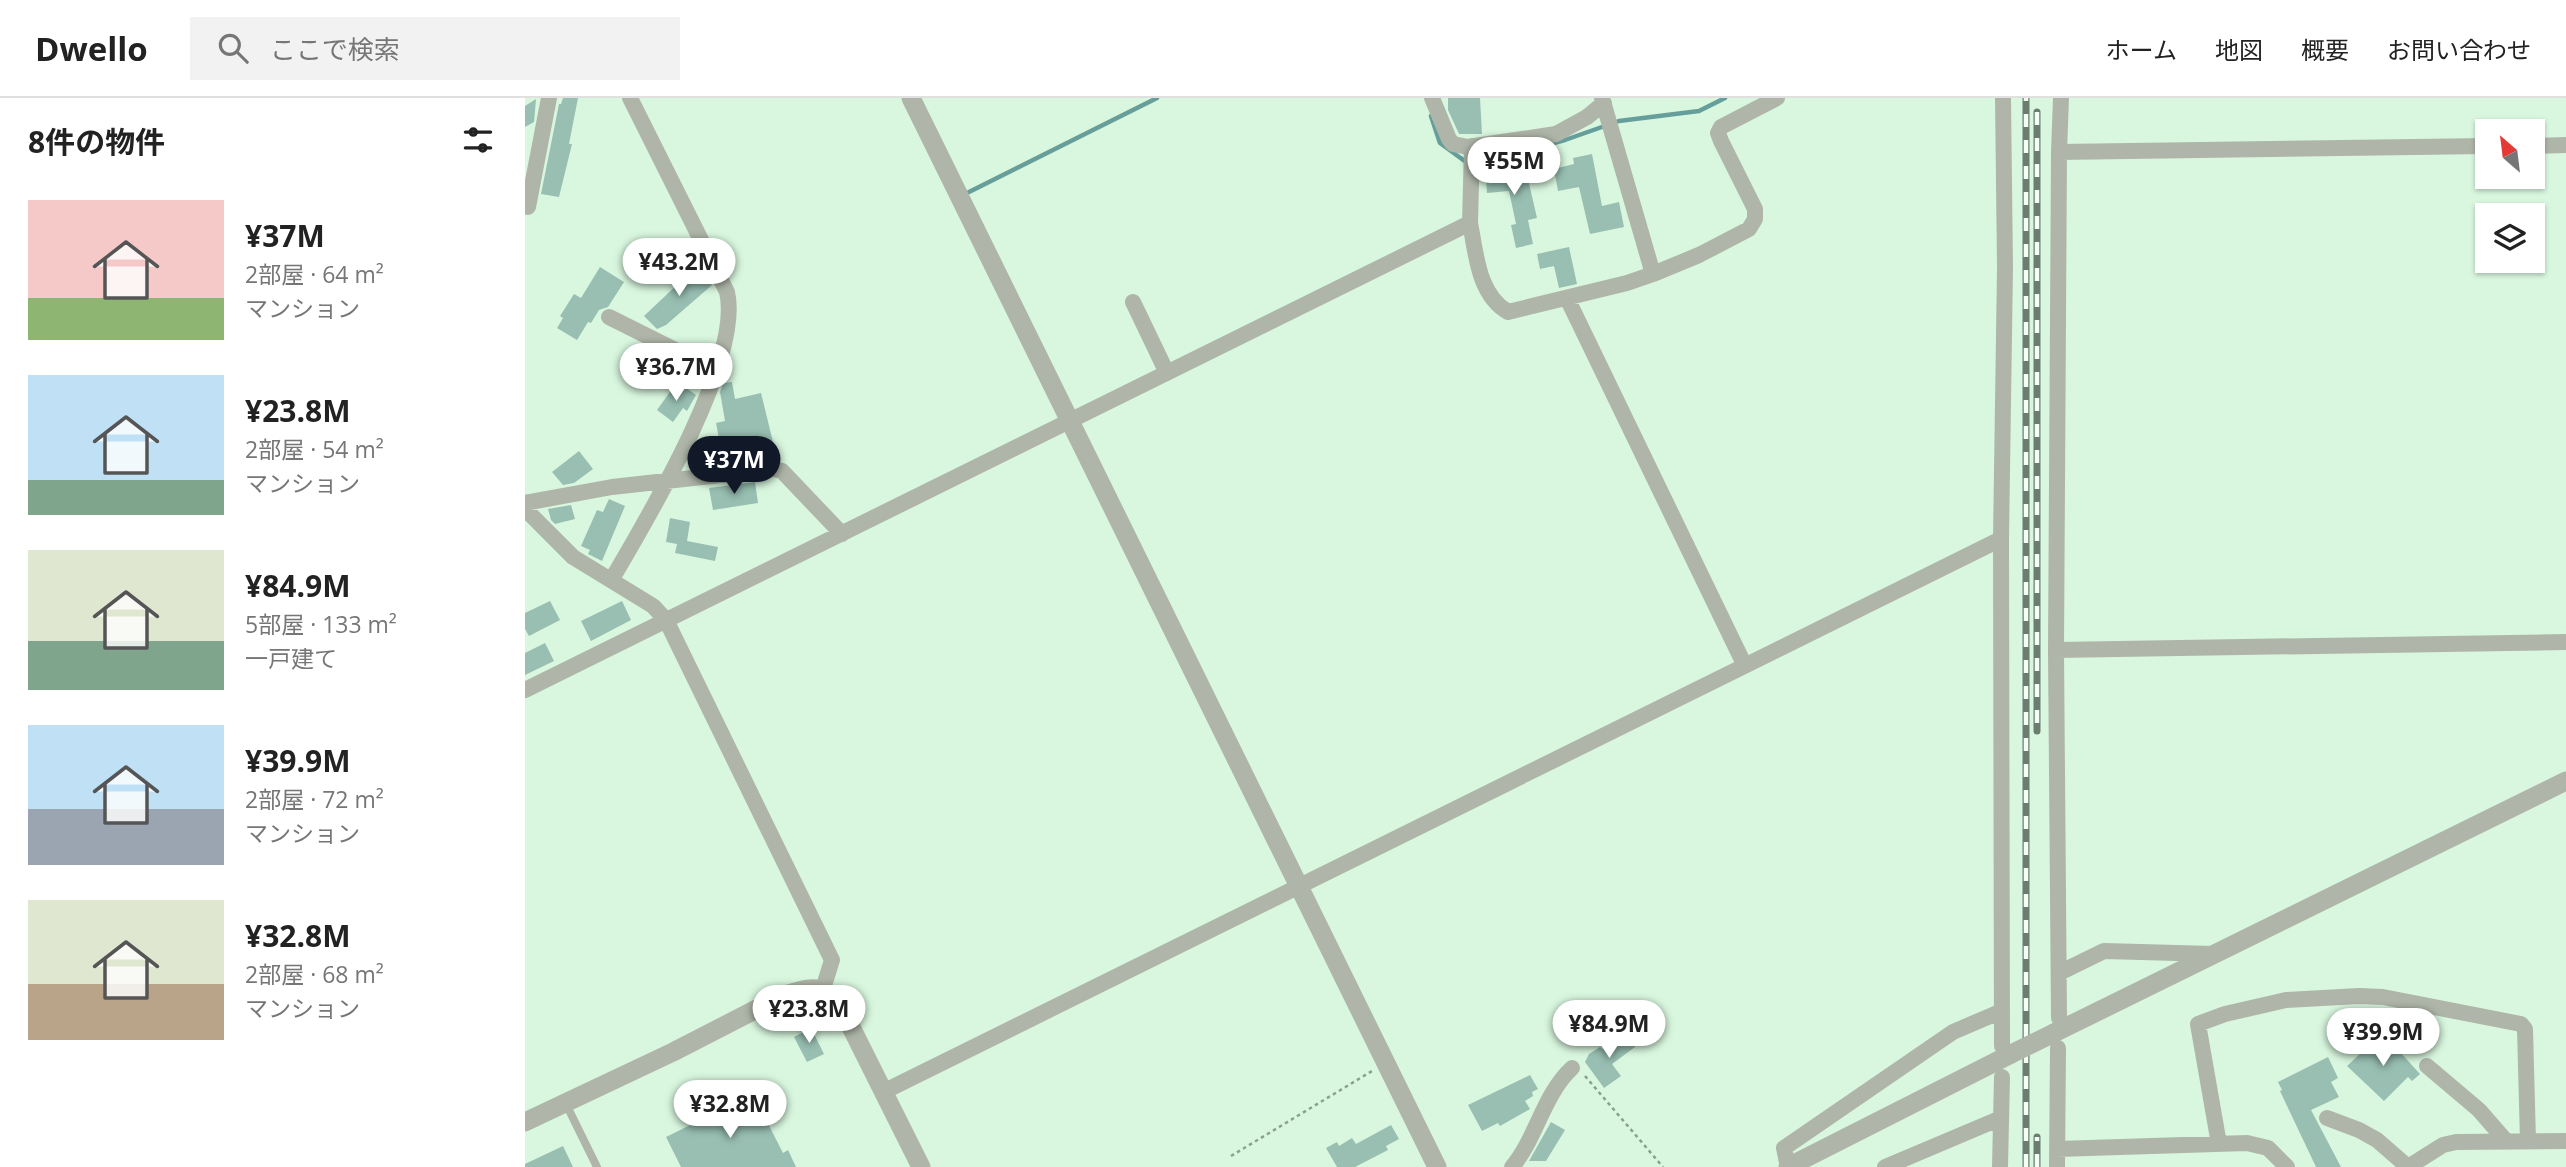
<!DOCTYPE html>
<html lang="ja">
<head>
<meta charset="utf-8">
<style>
	:root { --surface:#fff; --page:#f2f2f2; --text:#222; --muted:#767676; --line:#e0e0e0; --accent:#111827 }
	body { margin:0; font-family:"Open Sans","Noto Sans JP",sans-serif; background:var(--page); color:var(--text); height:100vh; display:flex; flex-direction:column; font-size:26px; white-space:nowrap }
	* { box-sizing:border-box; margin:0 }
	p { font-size:23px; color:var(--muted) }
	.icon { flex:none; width:38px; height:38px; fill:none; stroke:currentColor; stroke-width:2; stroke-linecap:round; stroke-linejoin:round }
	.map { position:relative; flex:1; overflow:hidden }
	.side { display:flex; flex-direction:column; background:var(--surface); width:525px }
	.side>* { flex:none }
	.needle { width:46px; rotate:332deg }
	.buttons { position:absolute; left:1950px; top:21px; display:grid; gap:14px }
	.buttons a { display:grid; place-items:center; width:70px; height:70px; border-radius:0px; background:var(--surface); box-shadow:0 2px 5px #0004; font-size:35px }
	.price { position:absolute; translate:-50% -60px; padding:0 16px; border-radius:24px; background:#fff; color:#222; font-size:23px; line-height:46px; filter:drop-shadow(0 2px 4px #0008) }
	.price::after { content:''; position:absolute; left:50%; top:42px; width:21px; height:16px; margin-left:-10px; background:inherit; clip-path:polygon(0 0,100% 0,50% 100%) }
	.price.current { background:var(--accent); color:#fff }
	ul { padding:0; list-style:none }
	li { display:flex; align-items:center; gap:21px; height:175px; padding:0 28px }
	li span { display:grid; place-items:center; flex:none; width:196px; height:140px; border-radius:0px; color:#555 }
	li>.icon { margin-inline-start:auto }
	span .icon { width:84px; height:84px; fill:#fffc; stroke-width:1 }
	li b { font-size:30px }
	h2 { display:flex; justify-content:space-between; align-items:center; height:84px; padding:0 28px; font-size:30px }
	header { display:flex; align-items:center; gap:42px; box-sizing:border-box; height:98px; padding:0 35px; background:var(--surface); border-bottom:2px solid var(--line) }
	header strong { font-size:33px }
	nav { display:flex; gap:38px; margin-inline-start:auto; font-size:24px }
	.search { width:490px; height:63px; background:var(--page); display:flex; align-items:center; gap:18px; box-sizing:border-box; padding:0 24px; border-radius:0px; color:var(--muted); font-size:26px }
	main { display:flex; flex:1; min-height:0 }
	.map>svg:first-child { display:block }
</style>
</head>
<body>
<header>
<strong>Dwello</strong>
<div class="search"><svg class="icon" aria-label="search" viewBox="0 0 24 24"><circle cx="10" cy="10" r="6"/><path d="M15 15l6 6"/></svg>ここで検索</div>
<nav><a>ホーム</a><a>地図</a><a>概要</a><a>お問い合わせ</a></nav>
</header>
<main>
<section class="side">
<h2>8件の物件<svg class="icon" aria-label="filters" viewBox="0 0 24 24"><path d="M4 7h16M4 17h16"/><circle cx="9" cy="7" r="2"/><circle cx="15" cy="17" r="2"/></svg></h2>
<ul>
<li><span style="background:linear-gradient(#f6c9c9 70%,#8fb573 0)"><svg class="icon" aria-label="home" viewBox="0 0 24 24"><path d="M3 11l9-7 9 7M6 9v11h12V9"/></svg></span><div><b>¥37M</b><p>2部屋 · 64 m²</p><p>マンション</p></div></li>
<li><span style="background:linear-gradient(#bfe0f5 75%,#7fa58c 0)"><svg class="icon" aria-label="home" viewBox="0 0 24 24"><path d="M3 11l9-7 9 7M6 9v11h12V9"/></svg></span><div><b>¥23.8M</b><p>2部屋 · 54 m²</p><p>マンション</p></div></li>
<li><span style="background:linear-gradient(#dfe7d0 65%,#7fa58c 0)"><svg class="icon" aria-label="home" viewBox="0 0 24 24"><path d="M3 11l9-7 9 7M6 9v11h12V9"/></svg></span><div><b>¥84.9M</b><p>5部屋 · 133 m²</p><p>一戸建て</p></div></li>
<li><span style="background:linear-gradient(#bfe0f5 60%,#9aa5b1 0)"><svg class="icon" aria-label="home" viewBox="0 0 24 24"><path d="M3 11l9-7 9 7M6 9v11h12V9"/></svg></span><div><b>¥39.9M</b><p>2部屋 · 72 m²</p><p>マンション</p></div></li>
<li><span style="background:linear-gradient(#dfe7d0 60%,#b9a48a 0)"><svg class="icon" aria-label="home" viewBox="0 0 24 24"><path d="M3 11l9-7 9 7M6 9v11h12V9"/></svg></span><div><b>¥32.8M</b><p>2部屋 · 68 m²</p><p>マンション</p></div></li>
</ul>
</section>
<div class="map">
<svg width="2041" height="1069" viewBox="0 0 2041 1069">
	<rect width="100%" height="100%" fill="#d9f7df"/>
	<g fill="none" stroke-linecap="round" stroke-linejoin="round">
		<!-- stream -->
		<path stroke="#669e9c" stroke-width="4.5" d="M906,18L915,45L941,64
			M950,63L977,59L1040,42L1094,23L1174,13L1200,0
			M444,94L632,0"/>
	</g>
	<!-- building -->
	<path fill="#98bfb2" d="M38,0H53L44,46H47L34,99L16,96L34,6H36Z
		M923,0H955L957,36H934L923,12Z
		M11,1L9,24L0,29V8Z
		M1067,56L1077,108L1094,104L1099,129L1065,136L1054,89L1033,93L1029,71L1049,66L1048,60Z
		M1000,64L1001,81H1003L1012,120L1003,122L1008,146L991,150L986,127L991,126L984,93L962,95L960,67Z
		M1044,149L1052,186L1034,190L1029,168L1015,171L1012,156Z
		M174,166L187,187L141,227L132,231L119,218Z
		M75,169L99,184L83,209L74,212L66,225L63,224L52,242L32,230L38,220L35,218L49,196L56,200Z
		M207,284L210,301L236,295L248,344L208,353L210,365L194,367L191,352L196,351L191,325L200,323L195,294L198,285Z
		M150,287L157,293L160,289L171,297L162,313L158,310L148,324L132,312Z
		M54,353L68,371L49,385L38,387L27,374Z
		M230,384L233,405L188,412L184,390Z
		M84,401L100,408L77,463L63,456L65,452L56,448L72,412L78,414Z
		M46,407L50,421L30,426L26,422L23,411Z
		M145,420L165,424L162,443L193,449L190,463L150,455L152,446L141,444Z
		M25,503L35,522L4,538L0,531V515Z
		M97,503L106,522L66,543L56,523Z
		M20,545L29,563L0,577V555Z
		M286,930L299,956L282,964L269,939Z
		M1100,935L1110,949L1087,966L1096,978L1079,990L1060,964L1064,956L1075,949L1077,951Z
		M1854,938L1862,946L1865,943L1895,976L1887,983L1883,979L1859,1003L1822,968Z
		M1803,959L1813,980L1806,984L1814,999L1786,1012L1816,1069H1791L1755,993L1757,992L1753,984Z
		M1005,977L1013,991L1007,994L1008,998L1000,1003L1005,1011L975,1028L973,1025L957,1033L943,1007Z
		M228,996L258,1055L263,1052L271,1069H156L141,1039Z
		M1026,1024L1040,1032L1021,1063H1004Z
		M866,1027L874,1041L861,1048L863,1052L830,1069H812L801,1050L812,1044L814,1048L827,1040L831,1046Z
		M38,1048L48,1069H0V1066Z"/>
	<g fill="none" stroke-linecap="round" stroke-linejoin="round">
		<!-- path -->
		<path stroke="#8aa08f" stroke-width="2.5" stroke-dasharray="3.5 3.5" stroke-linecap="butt" d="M1060,978L1138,1069
			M706,1058L847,973"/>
		<!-- service -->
		<path stroke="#afb6a9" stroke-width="8" d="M41,1006L72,1069"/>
		<!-- minor -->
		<path stroke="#afb6a9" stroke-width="16" d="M907,0L924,41L928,46L943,49L1031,36L1062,19L1079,5
			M1077,0L1128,176
			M2007,48L2041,47
			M1534,54L1962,48
			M3,109L24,0
			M945,125L947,48
			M1042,200L1219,566
			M608,204L642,275
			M84,219L190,272
			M0,405L87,389L249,371L257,373L317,436
			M0,411L48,459L128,508L141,522L307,862L298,891
			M87,481C122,421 218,262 202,194L105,0
			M1531,552L2041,544
			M0,592L945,125C951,155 953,197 983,214L1102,185L1128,176L1174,157L1224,131L1230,121V111L1196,43L1193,35L1196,29L1252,0
			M1534,875L1579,853L1688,856
			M1534,920L1531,552L1534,54L1536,0
			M1477,948L1476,441L1480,169L1478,0
			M1902,968L1954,1012L1981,1043
			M358,994L1476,441
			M1802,1020L1834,1032L1852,1042L1883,1069
			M1694,1046L1673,926L1700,916L1761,902L1834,898L1858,899L1996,926L2000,931L2003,1043
			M1532,1051L1722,1045L1743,1050L1762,1069
			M987,1069C1012,1039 1018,997 1047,970
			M1263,1069L1259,1050L1428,934L1477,913
			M1360,1069L1476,1020
			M1475,1069L1477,979
			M1532,1069L1533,950
			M1883,1069L1918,1047L1931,1044L2041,1043"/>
		<!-- tertiary -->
		<path stroke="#afb6a9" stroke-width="19" d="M386,0L912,1069
			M1529,935L2041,683
			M0,1024L148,954L257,898C284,889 300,884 317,911L396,1069
			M1263,1069L1486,956"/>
		<!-- rail casing -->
		<g stroke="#6b7d6f" stroke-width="7">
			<path id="rail" d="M1512,14V633
				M1501,1069V0
				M1512,1069V1039"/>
		</g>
		<!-- rail -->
		<use href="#rail" stroke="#f3fff5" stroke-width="4.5" stroke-dasharray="13" stroke-linecap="butt"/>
		<!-- tertiary-bridge -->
		<path stroke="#afb6a9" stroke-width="19" d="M1486,956L1529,935"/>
	</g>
</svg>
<div class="buttons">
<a><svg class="needle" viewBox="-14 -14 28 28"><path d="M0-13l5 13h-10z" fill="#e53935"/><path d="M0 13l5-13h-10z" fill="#767676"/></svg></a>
<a><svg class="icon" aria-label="layers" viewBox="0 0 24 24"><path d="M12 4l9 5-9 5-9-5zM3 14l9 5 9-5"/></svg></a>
</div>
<b class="price" style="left:989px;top:99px">¥55M</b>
<b class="price" style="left:154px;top:200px">¥43.2M</b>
<b class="price" style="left:151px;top:305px">¥36.7M</b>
<b class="price current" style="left:209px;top:398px">¥37M</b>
<b class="price" style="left:284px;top:947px">¥23.8M</b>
<b class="price" style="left:1084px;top:962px">¥84.9M</b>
<b class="price" style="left:1858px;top:970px">¥39.9M</b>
<b class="price" style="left:205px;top:1042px">¥32.8M</b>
</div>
</main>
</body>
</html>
